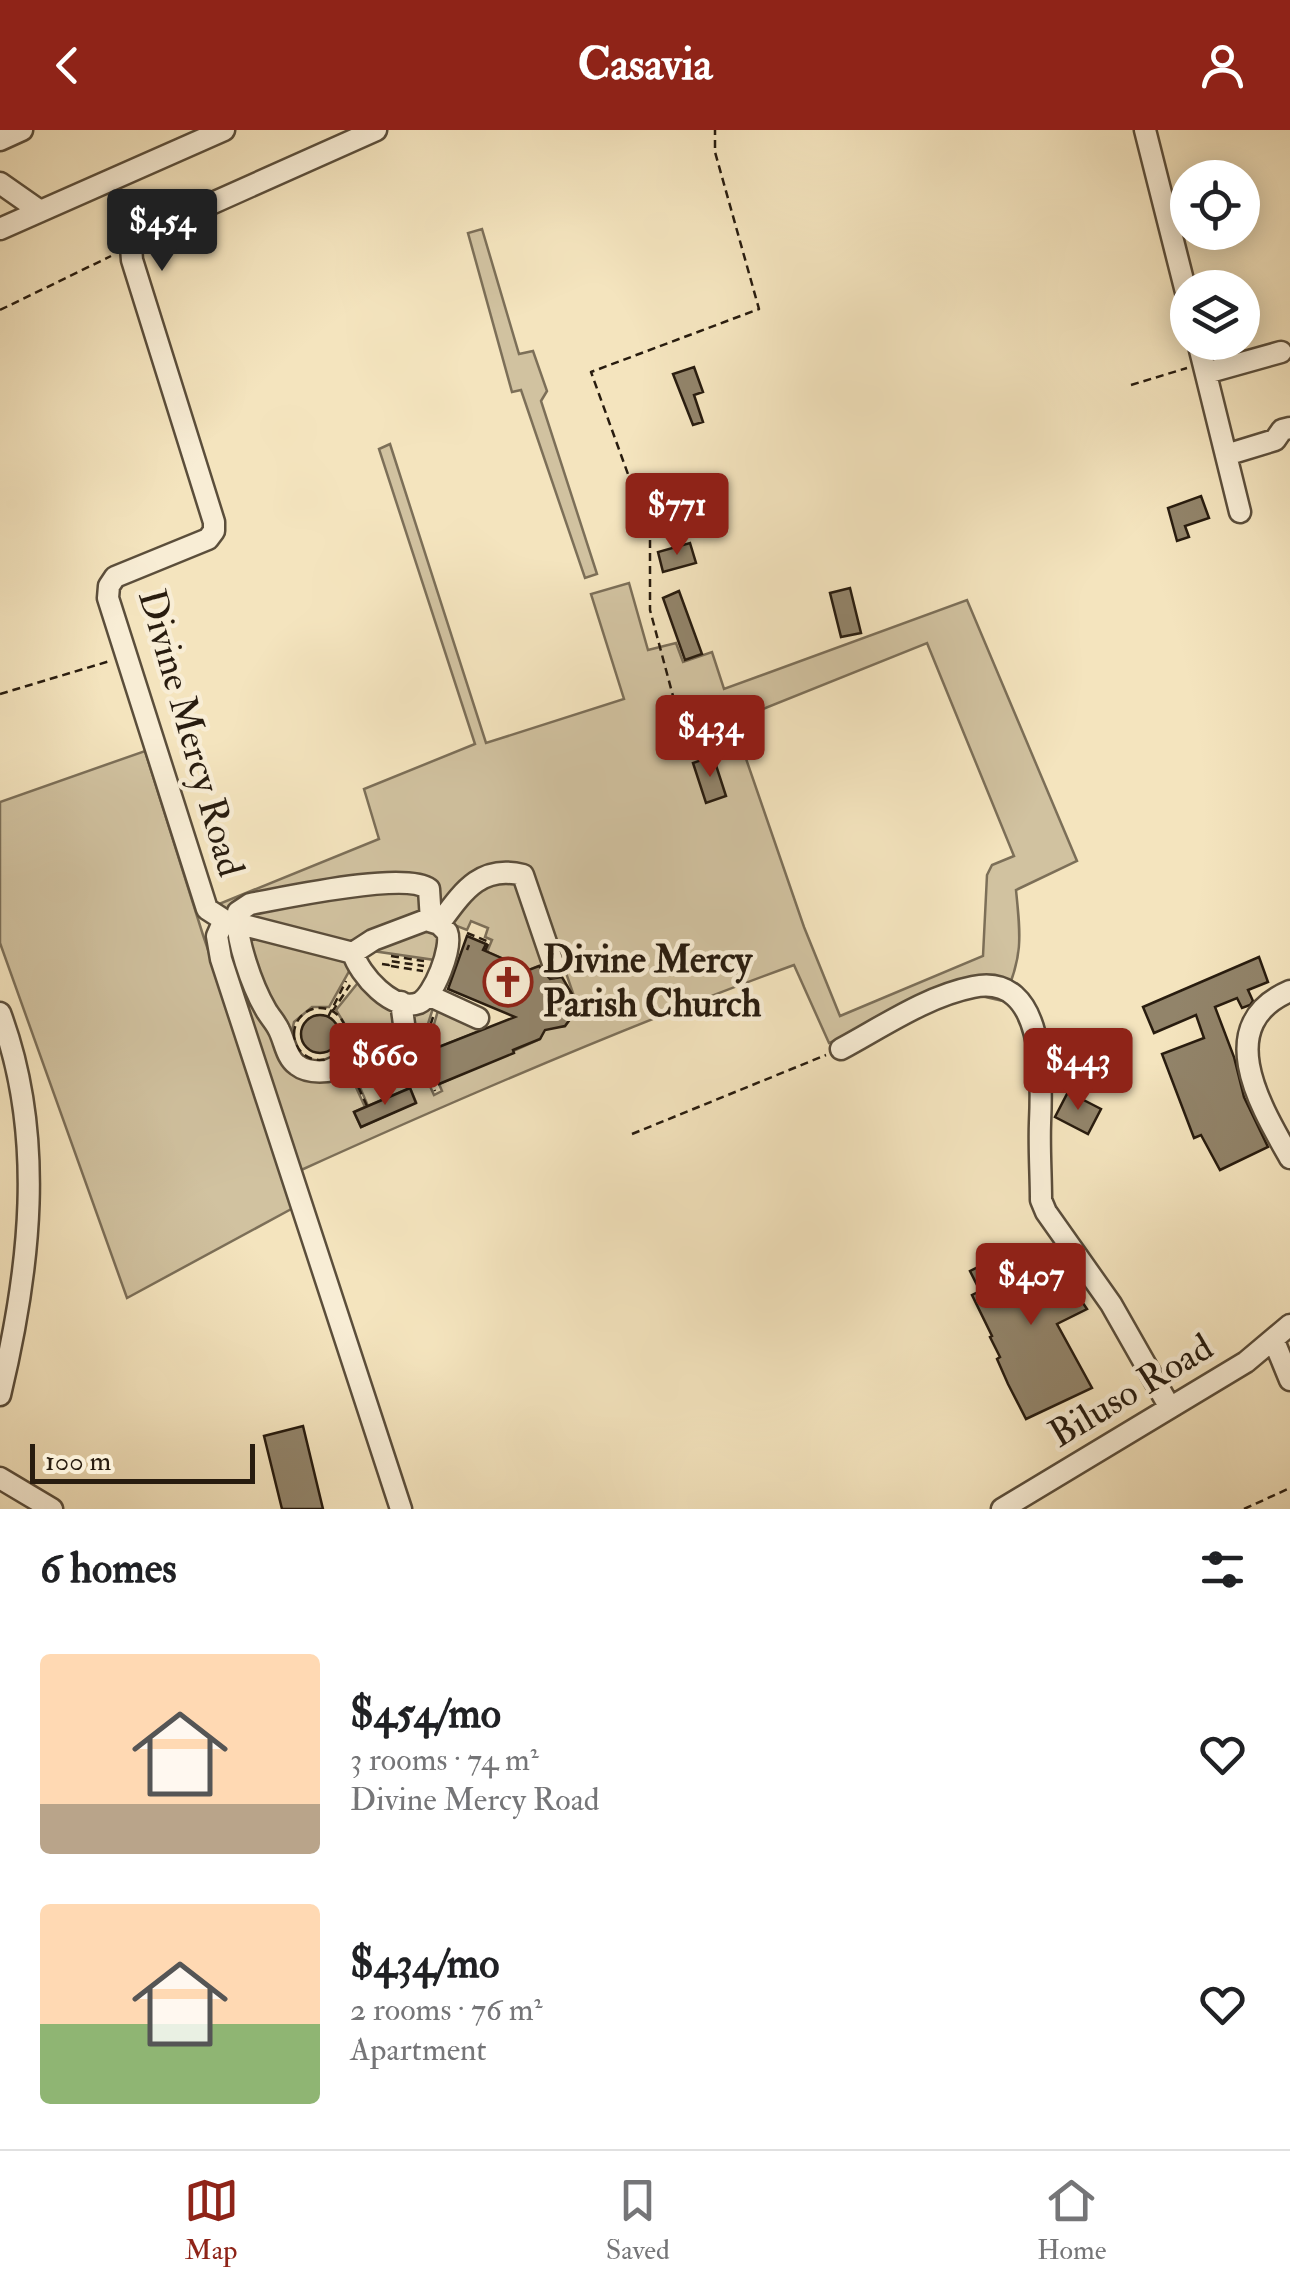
<!DOCTYPE html>
<html lang="en">
<head>
<meta charset="utf-8">
<style>
	:root { --surface:#fff; --page:#f2f2f2; --text:#202124; --muted:#757577; --line:#e0e0e0; --accent:#8f2418 }
	body { margin:0; font-family:"IM FELL Double Pica",serif; background:var(--page); color:var(--text); height:100vh; display:flex; flex-direction:column; font-size:38px; white-space:nowrap }
	* { box-sizing:border-box; margin:0 }
	p { font-size:32px; color:var(--muted) }
	.icon { flex:none; width:55px; height:55px; fill:none; stroke:currentColor; stroke-width:2; stroke-linecap:round; stroke-linejoin:round }
	.map { position:relative; height:1379px; overflow:hidden }
	.drawer { display:flex; flex-direction:column; background:var(--surface); flex:1 }
	.drawer>* { flex:none }
	.buttons { position:absolute; left:1170px; top:30px; display:grid; gap:20px }
	.buttons a { display:grid; place-items:center; width:90px; height:90px; border-radius:50%; background:var(--surface); box-shadow:0 5px 25px #0003; font-size:50px }
	.scale { position:absolute; left:30px; bottom:25px; width:225px; box-sizing:border-box; padding-left:10px; border:5px solid #281c0f; border-top:0; font-size:28px; line-height:35px; white-space:nowrap; color:#281c0f; -webkit-text-stroke:8px #f8edd5; paint-order:stroke }
	.price { position:absolute; translate:-50% -85px; padding:0 22px; border-radius:10px; background:var(--accent); color:#fff; font-size:32px; line-height:65px; filter:drop-shadow(0 2px 5px #0008) }
	.price::after { content:''; position:absolute; left:50%; top:60px; width:30px; height:22px; margin-left:-15px; background:inherit; clip-path:polygon(0 0,100% 0,50% 100%) }
	.price.current { background:#222; color:#fff }
	ul { padding:0; list-style:none }
	li { display:flex; align-items:center; gap:30px; height:250px; padding:0 40px }
	li span { display:grid; place-items:center; flex:none; width:280px; height:200px; border-radius:10px; color:#555 }
	li>.icon { margin-inline-start:auto }
	span .icon { width:120px; height:120px; fill:#fffc; stroke-width:1 }
	li b { font-size:42px }
	h2 { display:flex; justify-content:space-between; align-items:center; height:120px; padding:0 40px; font-size:42px }
	header { display:flex; justify-content:space-between; align-items:center; height:130px; padding:0 40px; background:var(--accent); color:#fff; font-size:45px; font-weight:800 }
	.dock { display:flex; justify-content:space-around; align-items:center; height:140px; border-top:2px solid var(--line); background:var(--surface); font-size:28px; color:var(--muted) }
	.dock a { display:grid; justify-items:center; gap:5px }
	.dock .current { color:var(--accent) }
	.map>svg:first-child { display:block }
</style>
</head>
<body>
<header><svg class="icon" aria-label="back" viewBox="0 0 24 24"><path d="M15 5l-7 7 7 7"/></svg>Casavia<svg class="icon" aria-label="person" viewBox="0 0 24 24"><circle cx="12" cy="8" r="4"/><path d="M4 21q1-7 8-7t8 7"/></svg></header>
<div class="map">
<svg width="1290" height="1379" viewBox="0 0 1290 1379">
	<rect width="100%" height="100%" fill="#f4e4be"/>
	<filter id="stains"><feTurbulence type="fractalNoise" baseFrequency=".002" numOctaves="4"/><feColorMatrix values="0 0 0 0 .2 0 0 0 0 .09 0 0 0 0 .02 0 0 0 .5 -.17"/></filter>
	<radialGradient id="worn" r=".72"><stop offset=".6" stop-color="#630" stop-opacity="0"/><stop offset="1" stop-color="#630" stop-opacity=".3"/></radialGradient>
	<!-- green -->
	<path fill="#d1c2a0" stroke="#7c6f58" stroke-width="2.5" fill-rule="evenodd" d="M482,99L519,224L533,221L547,261L541,271L597,444L585,448L521,260L512,262L468,103Z
		M390,314L486,613L624,569L591,464L629,453L648,520L676,513L683,532L712,522L724,559L967,470L1077,731L1016,760C1021,808 1023,827 1003,871L981,866L949,870L829,913L794,835C626,896 462,967 299,1041L226,818V799L337,825L352,836L329,877H312L294,892C280,941 350,947 349,901L336,880L361,849L434,875L418,925L354,953L365,977L354,982L361,997L416,972L410,958L368,976L359,955L418,930L434,965L442,961L439,954L540,909L545,898L565,896L576,881L575,869L531,741L508,736L440,786L348,812L215,781L219,774L379,709L364,659L475,614L379,319ZM927,513L1014,726L992,735L987,745L983,826L840,886L804,797L733,591Z
		M145,621L203,805L295,1077L127,1168L0,813V672Z
		M519,750L549,832L529,840L487,822L492,810L485,807L488,798L471,791L467,800L449,793L479,754Z
		M424,797L442,807L435,830L373,821Z
		M439,877L477,895L480,901L426,922Z"/>
	<!-- building -->
	<path fill="#92846a" stroke="#281c0f" stroke-width="2.5" d="M694,237L703,262L694,265L703,292L693,295L673,244Z
		M1201,366L1209,388L1185,396L1189,407L1177,411L1168,378Z
		M690,413L696,433L663,442L658,422Z
		M850,458L861,503L841,507L830,463Z
		M679,461L702,524L685,530L663,468Z
		M713,626L726,666L706,673L693,633Z
		M467,806L486,814L483,820L529,840L539,836L550,849L562,847L575,869L576,881L565,896L545,900L540,909L513,920L514,923L439,954L426,922L515,887L448,859Z
		M1259,827L1268,852L1248,860L1253,871L1250,875L1242,878L1237,868L1215,877L1234,927L1244,967L1268,1017L1220,1040L1201,1005L1194,1008L1162,924L1204,908L1196,885L1154,903L1143,877Z
		M301 904a19 19 0 1 1 38 0a19 19 0 1 1-38 0Z
		M410,958L416,973L361,997L354,982Z
		M1068,962L1101,979L1088,1004L1055,987Z
		M1020,1116L1028,1133L1047,1120L1087,1179L1057,1194L1092,1258L1026,1289L1008,1254L997,1229L1000,1227L990,1207L992,1206L972,1165L980,1161L970,1141Z
		M303,1296L323,1379H282L264,1306Z"/>
	<g fill="none" stroke-linecap="round" stroke-linejoin="round">
		<!-- minor casing -->
		<g stroke="#5b4e3b" stroke-width="25">
			<path id="minor" d="M1145,0L1188,170
				M0,10L22,0
				M0,53L40,81
				M0,99L224,0
				M1198,212L1240,382
				M1206,243L1281,222
				M1226,325L1275,310L1282,300L1290,298
				M224,790L217,806L221,829L401,1379
				M426,790L439,794L447,802C453,817 434,866 419,873C393,883 359,844 353,823L373,810Z
				M439,794C462,763 480,734 523,745L554,836
				M353,823L224,790L207,779L108,468L109,456L115,447L208,409L214,401V392L132,130L131,117L139,106L376,0
				M1290,861C1211,895 1261,977 1290,1028
				M428,865L478,888
				M401,872L404,894L401,908L327,941C317,942 306,942 297,935C286,927 285,912 279,900C276,893 270,887 266,880C253,858 234,807 238,782L250,774C284,768 405,741 429,759L431,791
				M0,883C46,1006 30,1140 0,1265
				M841,919C882,897 927,866 973,857C1046,842 1042,950 1040,993C1039,1019 1041,1045 1041,1070L1046,1082L1111,1174L1169,1276
				M1274,1211L1290,1250
				M0,1348L52,1379
				M1002,1379L1246,1232L1290,1195"/>
		</g>
		<!-- path -->
		<path stroke="#281c0f" stroke-width="2.5" stroke-dasharray="8 5" stroke-linecap="butt" d="M0,180L111,126
			M1131,255L1187,238
			M0,564L110,531
			M681,596L650,480V405L591,242L759,179L715,22V0
			M467,803L489,812L485,821
			M467,820L469,815
			M391,826L424,831
			M382,834L389,835L390,831L424,836
			M391,836L423,841
			M294 904a26 26 0 1 1 52 0a26 26 0 1 1-52 0Z
			M332,882L350,855
			M328,887L346,851
			M433,887L420,927L435,961
			M367,976L357,954L419,927
			M632,1004L826,925
			M1244,1379L1290,1358"/>
		<!-- minor -->
		<use href="#minor" stroke="#f8edd5" stroke-width="20"/>
	</g>
	<!-- icons -->
	<defs>
		<g id="church-ring" transform="scale(2.5)"><circle r="9.5" fill="#f8edd5" stroke="#8f2418" stroke-width="1.5"/><path d="M-1.2-6h2.4v3.5h3.3v2.4h-3.3V6h-2.4V-.1h-3.3v-2.4h3.3Z" fill="#8f2418"/></g>
	</defs>
	<g fill-rule="evenodd">
		<use href="#church-ring" x="508" y="852"/>
	</g>
	<g text-anchor="middle" dominant-baseline="central" stroke-width="9" stroke-linejoin="round" paint-order="stroke">
		<!-- street labels -->
		<g font-size="38" fill="#281c0f" stroke="#f8edd5">
			<text transform="translate(191 603) rotate(74)">Divine Mercy Road</text>
			<text transform="translate(1131 1261) rotate(-31)">Biluso Road</text>
		</g>
		<!-- poi labels -->
		<g font-size="38" font-weight="bold" fill="#281c0f" stroke="#f8edd5" text-anchor="start">
			<text x="543" y="830">Divine Mercy<tspan x="543" dy="44">Parish Church</tspan></text>
		</g>
	</g>
	<rect width="100%" height="100%" filter="url(#stains)"/>
	<rect width="100%" height="100%" fill="url(#worn)"/>
</svg>
<div class="buttons">
<a><svg class="icon" aria-label="locate" viewBox="0 0 24 24"><circle cx="12" cy="12" r="6"/><path d="M12 2v4M12 18v4M2 12h4M18 12h4"/></svg></a>
<a><svg class="icon" aria-label="layers" viewBox="0 0 24 24"><path d="M12 4l9 5-9 5-9-5zM3 14l9 5 9-5"/></svg></a>
</div>
<div class="scale">100 m</div>
<b class="price current" style="left:162px;top:144px">$454</b>
<b class="price" style="left:677px;top:428px">$771</b>
<b class="price" style="left:710px;top:650px">$434</b>
<b class="price" style="left:385px;top:978px">$660</b>
<b class="price" style="left:1078px;top:983px">$443</b>
<b class="price" style="left:1031px;top:1198px">$407</b>
</div>
<section class="drawer">
<h2>6 homes<svg class="icon" aria-label="filters" viewBox="0 0 24 24"><path d="M4 7h16M4 17h16"/><circle cx="9" cy="7" r="2"/><circle cx="15" cy="17" r="2"/></svg></h2>
<ul>
<li><span style="background:linear-gradient(#ffd9b3 75%,#b9a48a 0)"><svg class="icon" aria-label="home" viewBox="0 0 24 24"><path d="M3 11l9-7 9 7M6 9v11h12V9"/></svg></span><div><b>$454/mo</b><p>3 rooms · 74 m²</p><p>Divine Mercy Road</p></div><svg class="icon" aria-label="heart" viewBox="0 0 24 24"><path d="M12 20l-8-8c-3-5 5-10 8-4 3-6 11-1 8 4z"/></svg></li>
<li><span style="background:linear-gradient(#ffd9b3 60%,#8fb573 0)"><svg class="icon" aria-label="home" viewBox="0 0 24 24"><path d="M3 11l9-7 9 7M6 9v11h12V9"/></svg></span><div><b>$434/mo</b><p>2 rooms · 76 m²</p><p>Apartment</p></div><svg class="icon" aria-label="heart" viewBox="0 0 24 24"><path d="M12 20l-8-8c-3-5 5-10 8-4 3-6 11-1 8 4z"/></svg></li>
</ul>
</section>
<nav class="dock">
<a class="current"><svg class="icon" aria-label="map" viewBox="0 0 24 24"><path d="M3 6l6-2 6 2 6-2v14l-6 2-6-2-6 2zM9 4v14M15 6v14"/></svg>Map</a>
<a><svg class="icon" aria-label="saved" viewBox="0 0 24 24"><path d="M7 4h10v16l-5-4-5 4z"/></svg>Saved</a>
<a><svg class="icon" aria-label="home" viewBox="0 0 24 24"><path d="M3 11l9-7 9 7M6 9v11h12V9"/></svg>Home</a>
</nav>
</body>
</html>
